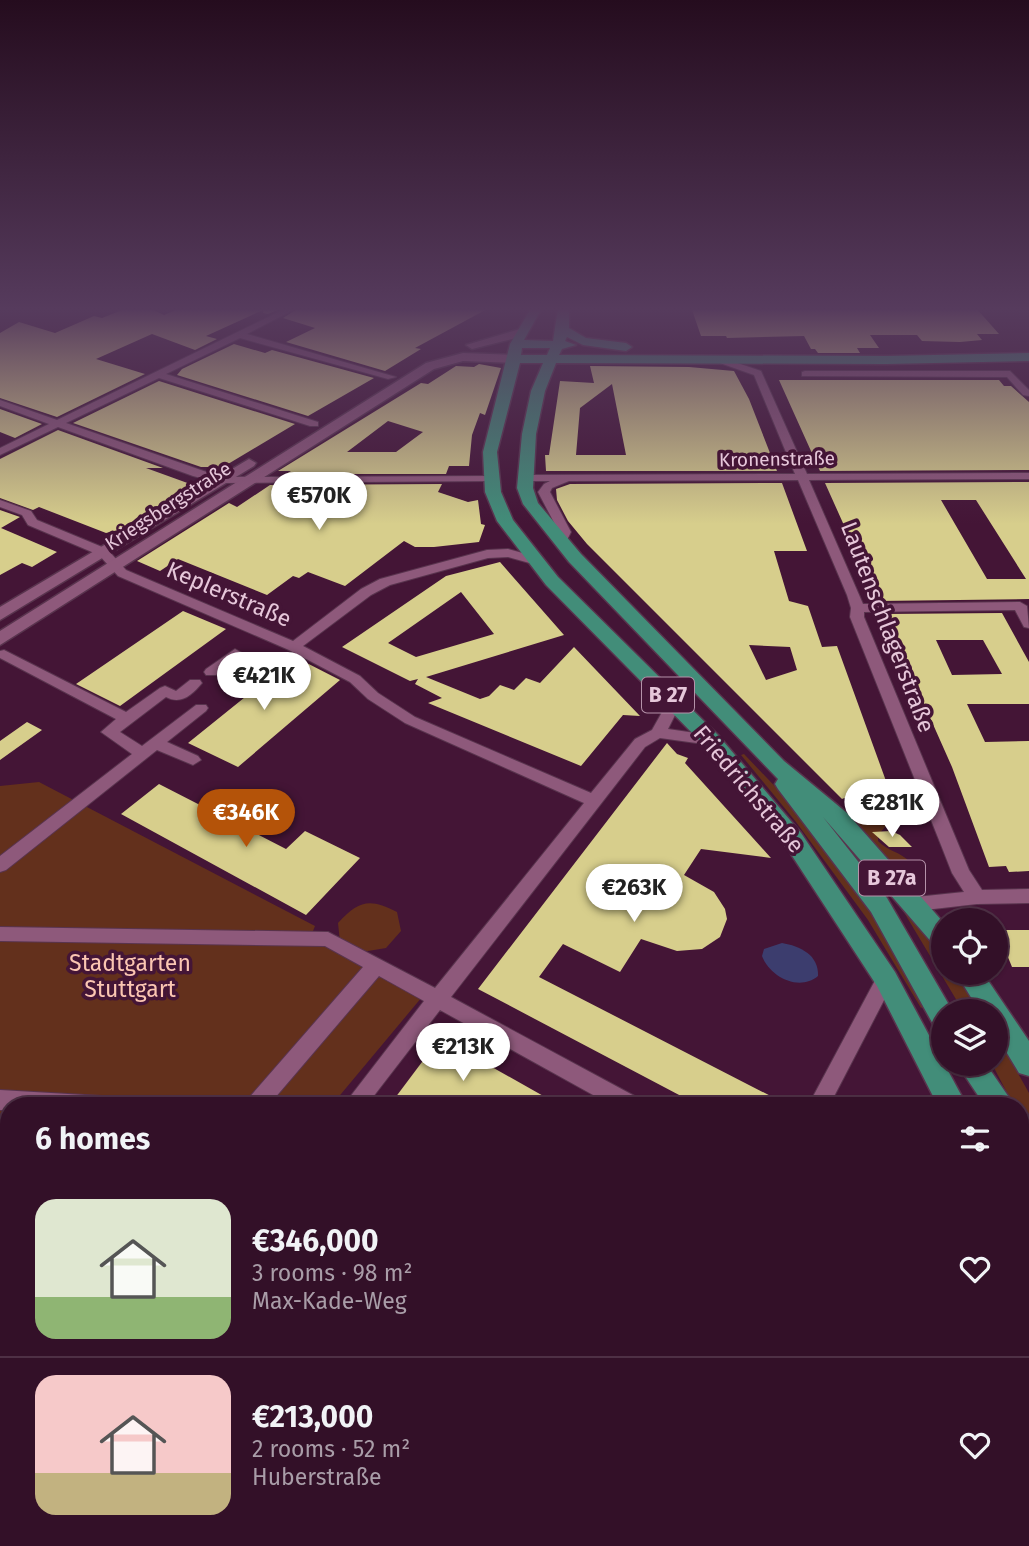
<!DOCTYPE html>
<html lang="en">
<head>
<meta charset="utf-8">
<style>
	:root { --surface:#331028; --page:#3e1e34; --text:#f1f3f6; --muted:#a99da8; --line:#4e3045; --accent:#b45309 }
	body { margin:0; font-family:"Fira Sans",sans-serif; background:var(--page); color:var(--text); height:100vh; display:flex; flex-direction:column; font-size:26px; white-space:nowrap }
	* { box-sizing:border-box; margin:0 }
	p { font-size:23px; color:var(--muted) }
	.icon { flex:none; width:38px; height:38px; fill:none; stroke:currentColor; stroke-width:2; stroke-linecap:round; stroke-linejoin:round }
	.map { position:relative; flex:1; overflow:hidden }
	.drawer { position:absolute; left:0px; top:1097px; width:1029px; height:450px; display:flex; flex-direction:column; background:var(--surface); border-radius:28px 28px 0 0; box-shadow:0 2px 5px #0004,0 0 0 2px var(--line) }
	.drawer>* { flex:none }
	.controls { position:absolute; left:931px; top:908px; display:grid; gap:14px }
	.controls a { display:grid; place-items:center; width:77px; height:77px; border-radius:50%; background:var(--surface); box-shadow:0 2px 5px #0004,0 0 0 2px var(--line); font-size:35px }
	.price { position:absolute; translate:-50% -60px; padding:0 16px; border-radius:24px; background:#fff; color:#222; font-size:23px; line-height:46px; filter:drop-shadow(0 2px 4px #0008) }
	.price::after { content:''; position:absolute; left:50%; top:42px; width:21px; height:16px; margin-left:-10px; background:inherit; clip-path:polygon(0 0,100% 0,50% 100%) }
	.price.on { background:var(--accent); color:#fff }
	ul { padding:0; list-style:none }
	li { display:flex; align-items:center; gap:21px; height:175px; padding:0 35px }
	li+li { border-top:2px solid var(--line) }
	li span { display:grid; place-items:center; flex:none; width:196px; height:140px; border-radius:21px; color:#555 }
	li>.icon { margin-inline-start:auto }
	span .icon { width:84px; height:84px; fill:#fffc; stroke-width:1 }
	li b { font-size:30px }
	h2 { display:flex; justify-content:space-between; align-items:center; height:84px; padding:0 35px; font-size:30px }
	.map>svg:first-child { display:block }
</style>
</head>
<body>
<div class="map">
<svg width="1029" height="1546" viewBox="0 0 1029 1546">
	<rect width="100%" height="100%" fill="#441536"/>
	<!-- green -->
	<path fill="#63301c" d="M744,754L786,798L863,892L927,1005L921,1008L868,920L796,822L741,755Z
		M39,782L315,926L313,931L340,942L338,923C359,900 370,898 397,912L401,931L386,948L362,952L427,991L331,1106H9V1296L0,1305V786Z
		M869,816L880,819L886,826L878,835V841C887,851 901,852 910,862L909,866L900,865L897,869L853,822Z
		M896,899L943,955V973H957L982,1011H963Z
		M996,1034L1029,1093V1168L1020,1164V1133L1027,1130L1020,1118V1106H1014L992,1064H996Z"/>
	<!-- water -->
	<path fill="#3c3d6e" d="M782,943C800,946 819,955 818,976C799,992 770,977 762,956L764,949Z"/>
	<!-- building -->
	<path fill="#d7ce8c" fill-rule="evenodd" d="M127,308H149L164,315L181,308H282L268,314L263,313V310L206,336L217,339L195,350L152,334L96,359L145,374L57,417L0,398V333L19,322L55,333L94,316L102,318Z
		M299,308L360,310L364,308H489L415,348L421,349L385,371L286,342L315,328L283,318Z
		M704,308H976L999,334H977L982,340L960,342L922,341L917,335H870L879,348H857L860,353H818L815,349H811L804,336L727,338L726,336H701L692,310H705Z
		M234,344L265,353L272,350L374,378L308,416L177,375L182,369Z
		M479,364L501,368L485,415L480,413L472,435L469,466H449L446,474H286L291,471H278L421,383L428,384L456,366L474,367ZM388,421L423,432L396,452H347Z
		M590,366L689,367L734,371L749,399L777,471H546L545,455H549L560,381L594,383ZM612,384L626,455H576L580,408Z
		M779,380H999L1004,386H1011L1029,402V470L820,471Z
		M159,381L295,424L223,467H201L73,423Z
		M0,409L42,424L15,438L0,432Z
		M58,430L163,468H146L193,485L118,530L106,533L39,507L33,510L0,498V459Z
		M1029,482V599L878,601L825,483ZM941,500H976L1026,579H987Z
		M782,483L807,551H774L789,601L808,606L822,647L837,646L886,781L842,799L587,544L568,521L557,500L556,489L570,484ZM749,645L790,647L797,670L766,680Z
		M442,484L438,492L468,502L478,500L481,524L485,525L479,542L434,547H415L404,541L345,586L308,572L299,578L293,576L267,595L178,559L160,571L137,561L229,503L237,507L270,485Z
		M0,510L20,517L1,528L57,552L32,567L22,563L0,575Z
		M500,562L564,635L426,677L480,699L489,696L500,685L514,690L526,678L540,683L574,647L640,716L623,715L581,766L428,703L442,698L415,684L418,679L410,681L342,647L446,576ZM461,592L494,634L416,657L388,643Z
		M183,611L226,629L120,706L76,684Z
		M1002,613L1029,662V704H967L985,742L1029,741V871L1009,872L1006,866L989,867L952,767L884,614ZM936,640H983L1002,674L952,675Z
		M295,657L340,680L238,767L188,743Z
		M27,722L42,730L0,760V741Z
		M667,743L677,754L688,758L685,763L771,858L701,849L684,875L714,892L725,909L727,919L720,937L702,949L677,951L641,939L620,972L563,944L539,977L790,1106H700L478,989Z
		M159,784L286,849L305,831L360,858L306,915L121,814Z
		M891,831L900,835L912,847H889L872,832Z
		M1005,930H1029V967H1012L999,935H1007Z
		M440,1038L483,1062L561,1106H389Z"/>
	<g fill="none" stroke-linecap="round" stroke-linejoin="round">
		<!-- secondary-tunnel -->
		<path stroke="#5c304f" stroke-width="33" stroke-dasharray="33 17" stroke-linecap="butt" d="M1020,1377L1029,1375"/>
		<!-- primary-tunnel-far1 -->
		<path stroke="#5c304f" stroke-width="26" stroke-dasharray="26 13" stroke-linecap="butt" d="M1020,1132L1029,1141"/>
		<!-- primary-tunnel -->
		<path stroke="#5c304f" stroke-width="33" stroke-dasharray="33 17" stroke-linecap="butt" d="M1020,1456H1029"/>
		<!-- street casing -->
		<g stroke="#59344e" stroke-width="2">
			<path id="street" d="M287,308H297L247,334L396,377L388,379L240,338L166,374L318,422V426H310L159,378L66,423L221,477L490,476L494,477V481L221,483L193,476L58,427L0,455V448L49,424L0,406V400L57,420Z
				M720,357L761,371L807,474L1029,473V479L809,480L863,604L1020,602L1027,606L1029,628L1024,627L1015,610L864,612V617L969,870L982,890L1029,889V903L977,904L916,911L910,909L907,904L910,899L916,897L964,892L952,873L941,845L850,617L851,608L847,595L798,480L569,481L552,488L550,492L571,532L566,542L562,543L556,539L559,532L538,492L544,484L550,481H525L519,478L525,475L795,474L754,375L717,362L715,360Z
				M805,371H1010L1029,390V396L1023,395L1007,377L802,376V372Z
				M0,500L31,511L37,520L107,549L126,570L293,641L361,589L380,579L487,550L508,549L537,557L539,560L533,564L508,557L488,558L390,585L371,595L303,646L360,676L378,693L415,717L591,793L635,739L652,730L670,698H680L682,701L668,729L716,736L719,740L716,744L711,745L660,738L645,747L451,997L640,1099L643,1106H613L440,1010L366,1106H343L424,1001L379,976L268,1106H245L248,1099L363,967L325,946L0,941V927L328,932L435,988L584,803L405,723L368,699L350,682L289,650L118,576L99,555L28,525L22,515L0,507Z
				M235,649L242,653L240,656L216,675H206L204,672L206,669Z
				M4,650L126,712L160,688L165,686L176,691L190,680H200L202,683C192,695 181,705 166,697L120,732L142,746L196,705H206L208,708L206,711L167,742L198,756L201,760L193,765L157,750L6,870L0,872V856L132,754L101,732L116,719L0,658V651Z
				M886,971L893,973L895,979L829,1106H808L879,973Z
				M0,1090L102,1096L109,1099L112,1106H9V1110H0Z
				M9,1292V1321L0,1325V1296Z
				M9,1525V1538H25L21,1546H0V1530Z
				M280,1538H314L317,1546H284Z"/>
		</g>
		<!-- secondary casing -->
		<g stroke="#59344e" stroke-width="3">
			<path id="secondary" d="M520,329L526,333L524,336L472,349L466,345Z
				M463,353L514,355L520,359L514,363L463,361L434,369L0,645V631L426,363Z
				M249,459L256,463L254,466L0,620V607Z
				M535,1538H576L573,1546H532Z"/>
		</g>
		<!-- primary casing -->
		<g stroke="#59344e" stroke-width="3">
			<path id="primary" d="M531,308H542L524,340L553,341L558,308H569V328L586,338L626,343L632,347L626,351L583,345L567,337L565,341L576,345L562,349L559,355L886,356L1029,353V361L886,364L556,363L545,391L536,434L533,488L538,503L581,554L784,761L847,813L943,922V948L934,945L823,817L887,898L952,1010L943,1012V1029L934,1026L871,912L778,789L775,784L778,779L569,562L523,504L517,488L522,434L531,391L543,363H520L497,452L501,492L513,520L558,577L718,735L801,833L895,972L967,1106H938L877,986L785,845L704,745L546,585L497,521L485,492L483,452L510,344ZM522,348H550L547,355H521Z
				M956,973H983L1029,1041V1076L1019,1073L996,1035V1012H980Z
				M957,1064H986L1015,1106H985Z
				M1020,1163L1029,1166V1194L1020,1191Z
				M1020,1227L1029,1230V1279L1020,1275Z
				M625,1538H664L661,1546H622Z"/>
		</g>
		<!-- street -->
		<use href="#street" fill="#8e597b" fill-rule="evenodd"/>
		<!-- secondary -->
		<use href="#secondary" fill="#8e597b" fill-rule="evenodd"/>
		<!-- primary -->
		<use href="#primary" fill="#428d79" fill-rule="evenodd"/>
	</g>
	<!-- sky -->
	<linearGradient id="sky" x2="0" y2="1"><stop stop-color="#250c1e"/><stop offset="0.59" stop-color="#563b5d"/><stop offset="1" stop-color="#563b5d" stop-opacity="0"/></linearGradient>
	<rect width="1029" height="524" fill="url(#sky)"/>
	<g text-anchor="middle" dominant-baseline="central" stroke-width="7" stroke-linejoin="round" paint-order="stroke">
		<!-- far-street labels -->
		<g font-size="19" fill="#e6c7da" stroke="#441536">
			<text transform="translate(777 459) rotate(-1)">Kronenstraße</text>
			<text transform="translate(168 506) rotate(-33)">Kriegsbergstraße</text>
		</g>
		<!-- shield labels -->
		<g fill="#441536" stroke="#b592a9" stroke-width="2">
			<rect x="642" y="677.5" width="52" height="35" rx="5"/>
			<rect x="859" y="860.5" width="66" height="35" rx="5"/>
		</g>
		<g font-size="21" font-weight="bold" fill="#e6c7da">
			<text x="668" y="695">B 27</text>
			<text x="892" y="878">B 27a</text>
		</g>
		<!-- street labels -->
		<g font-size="23" fill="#e6c7da" stroke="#441536">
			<text transform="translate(229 594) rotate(23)">Keplerstraße</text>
			<text transform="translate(888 627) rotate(69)">Lautenschlagerstraße</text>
			<text transform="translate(749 789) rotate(50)">Friedrichstraße</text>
		</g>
		<!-- park labels -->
		<g font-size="23" fill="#fbc6b2" stroke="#441536">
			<text x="130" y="963">Stadtgarten<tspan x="130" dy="26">Stuttgart</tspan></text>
		</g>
	</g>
</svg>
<div class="controls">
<a><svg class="icon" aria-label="locate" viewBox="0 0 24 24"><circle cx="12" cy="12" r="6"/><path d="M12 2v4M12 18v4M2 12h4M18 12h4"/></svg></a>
<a><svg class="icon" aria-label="layers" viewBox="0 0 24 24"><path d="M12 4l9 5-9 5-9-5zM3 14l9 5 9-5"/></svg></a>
</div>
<b class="price" style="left:319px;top:532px">€570K</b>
<b class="price" style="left:264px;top:712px">€421K</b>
<b class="price" style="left:892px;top:839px">€281K</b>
<b class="price on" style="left:246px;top:849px">€346K</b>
<b class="price" style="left:634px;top:924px">€263K</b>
<b class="price" style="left:463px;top:1083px">€213K</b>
<section class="drawer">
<h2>6 homes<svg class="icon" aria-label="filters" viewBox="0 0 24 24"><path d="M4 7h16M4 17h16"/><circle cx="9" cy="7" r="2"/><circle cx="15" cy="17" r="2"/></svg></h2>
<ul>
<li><span style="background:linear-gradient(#dfe7d0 70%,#8fb573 0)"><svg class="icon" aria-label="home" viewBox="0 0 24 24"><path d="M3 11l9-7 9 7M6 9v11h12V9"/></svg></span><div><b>€346,000</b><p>3 rooms · 98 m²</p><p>Max-Kade-Weg</p></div><svg class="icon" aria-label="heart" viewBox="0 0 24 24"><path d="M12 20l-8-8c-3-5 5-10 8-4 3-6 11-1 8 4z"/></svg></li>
<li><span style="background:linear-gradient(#f6c9c9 70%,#c2b280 0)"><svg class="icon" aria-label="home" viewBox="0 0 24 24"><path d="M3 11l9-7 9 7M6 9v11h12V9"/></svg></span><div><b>€213,000</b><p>2 rooms · 52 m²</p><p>Huberstraße</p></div><svg class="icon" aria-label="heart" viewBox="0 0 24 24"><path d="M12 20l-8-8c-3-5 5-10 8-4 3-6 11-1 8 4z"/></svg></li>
</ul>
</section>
</div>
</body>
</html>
